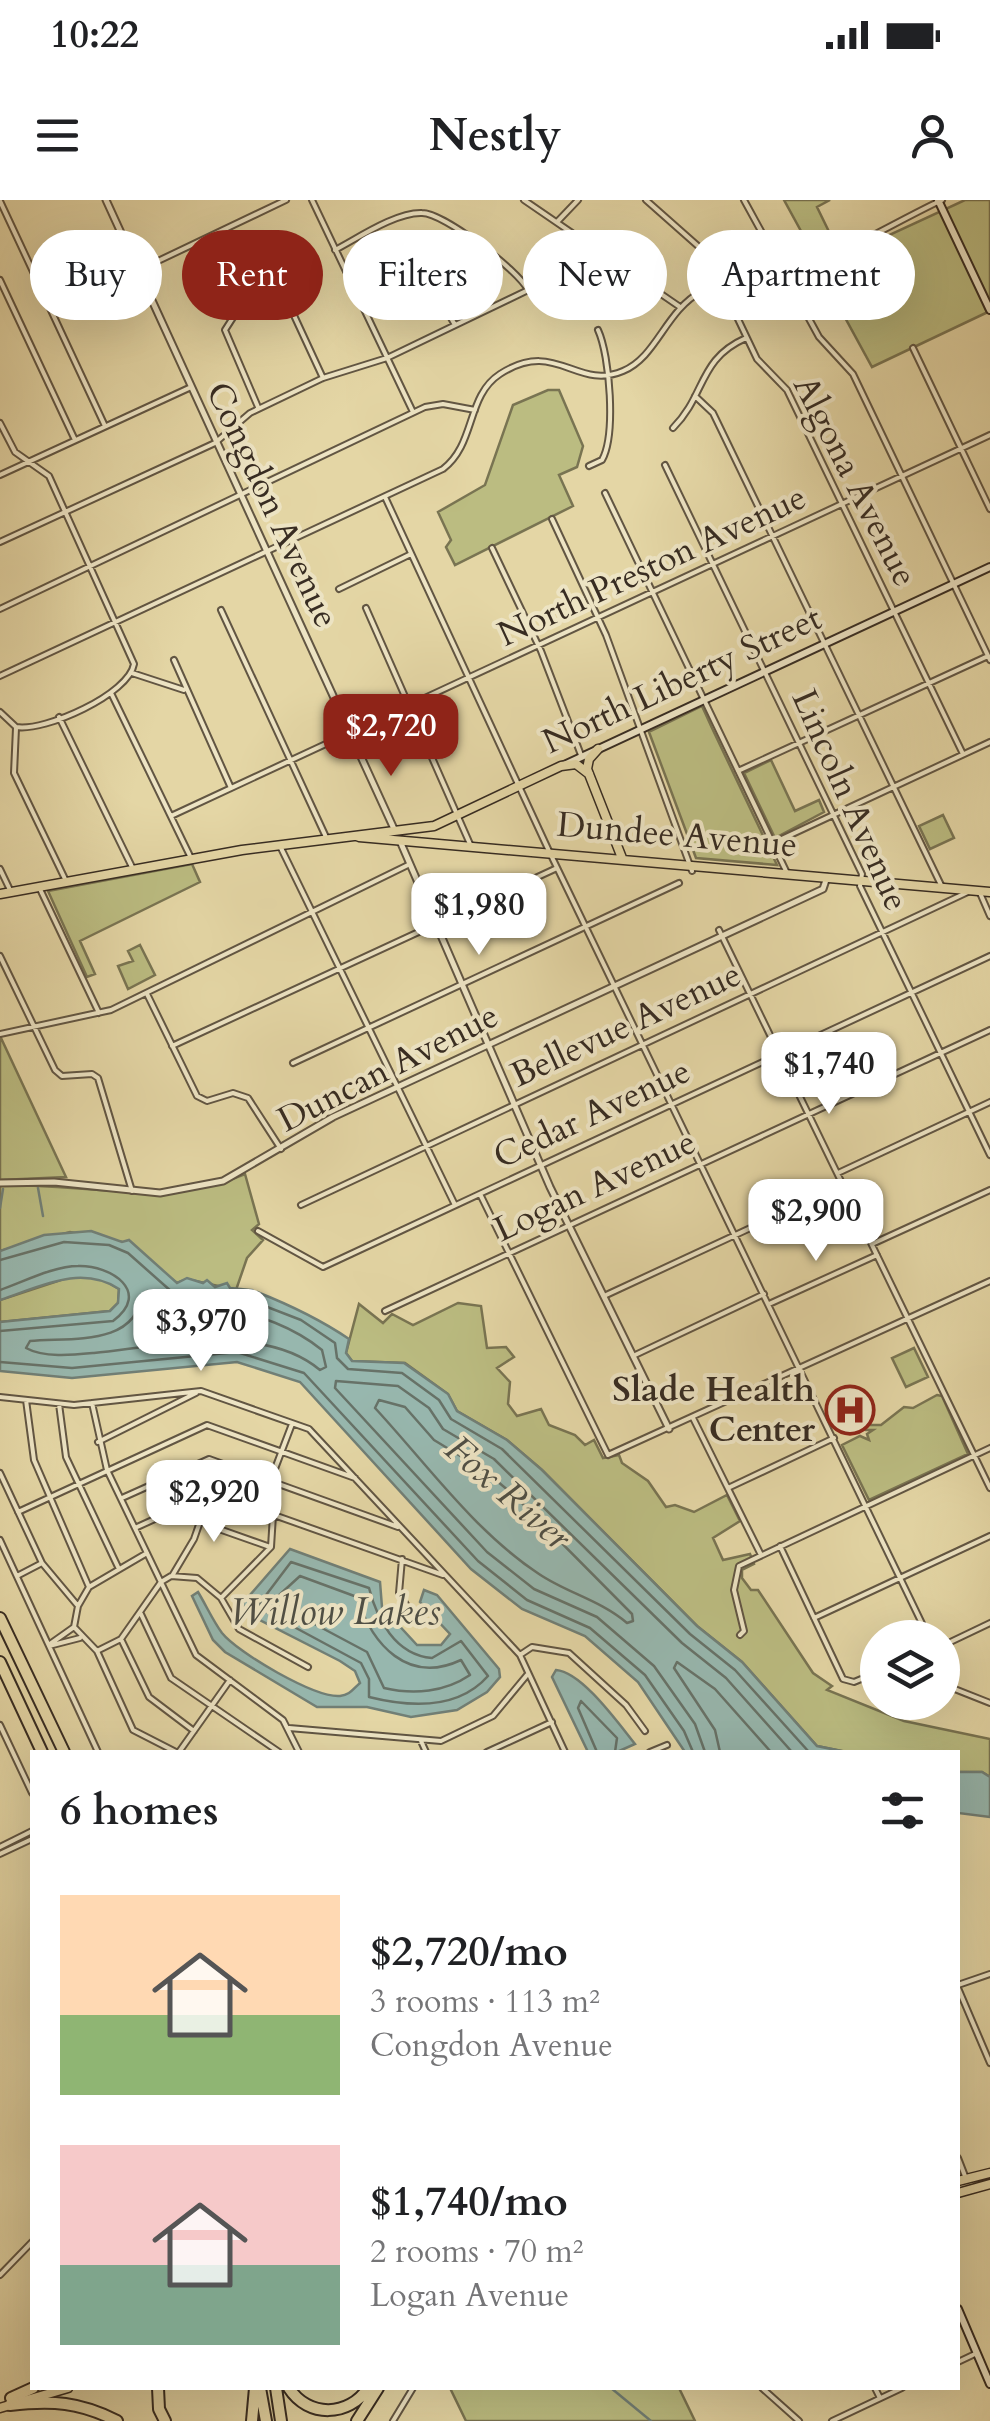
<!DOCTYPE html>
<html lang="en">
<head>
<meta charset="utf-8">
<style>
	:root { --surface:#fff; --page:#f6f6f6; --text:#202124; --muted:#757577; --accent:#8f2418 }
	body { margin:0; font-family:Cardo,serif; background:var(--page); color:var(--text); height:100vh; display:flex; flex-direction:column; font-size:38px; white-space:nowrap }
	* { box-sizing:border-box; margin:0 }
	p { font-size:32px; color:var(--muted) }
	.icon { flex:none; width:55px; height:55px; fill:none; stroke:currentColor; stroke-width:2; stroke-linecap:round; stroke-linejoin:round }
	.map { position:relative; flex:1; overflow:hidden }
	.details { position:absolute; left:30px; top:1550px; width:930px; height:640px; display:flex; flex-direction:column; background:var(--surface); border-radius:0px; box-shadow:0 10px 40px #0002 }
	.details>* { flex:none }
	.banner { position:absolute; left:30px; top:30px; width:930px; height:90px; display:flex; gap:20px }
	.controls { position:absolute; left:860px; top:1420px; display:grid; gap:20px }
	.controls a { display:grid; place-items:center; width:100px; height:100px; border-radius:50%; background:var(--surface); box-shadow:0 10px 40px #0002; font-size:50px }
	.price { position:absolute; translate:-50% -85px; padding:0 22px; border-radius:20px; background:#fff; color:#222; font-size:32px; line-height:65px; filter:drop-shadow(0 2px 5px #0008) }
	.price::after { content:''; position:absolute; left:50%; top:60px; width:30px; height:22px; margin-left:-15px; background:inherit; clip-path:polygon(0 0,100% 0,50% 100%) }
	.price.selected { background:var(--accent); color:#fff }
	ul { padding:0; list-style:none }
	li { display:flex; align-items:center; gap:30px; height:250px; padding:0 30px }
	li span { display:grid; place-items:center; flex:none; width:280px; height:200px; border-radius:0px; color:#555 }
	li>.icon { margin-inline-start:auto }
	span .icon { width:120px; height:120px; fill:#fffc; stroke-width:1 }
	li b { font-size:42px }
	h2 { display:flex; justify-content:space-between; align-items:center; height:120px; padding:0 30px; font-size:42px }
	.tag { padding:0 35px; border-radius:45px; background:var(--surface); box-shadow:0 10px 40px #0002; font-size:35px; line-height:90px }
	.tag.selected { background:var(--accent); color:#fff }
	.status { display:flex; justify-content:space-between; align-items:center; height:70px; padding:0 50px; background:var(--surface); direction:ltr }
	.status svg { height:28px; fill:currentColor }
	header { display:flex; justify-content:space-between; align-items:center; height:130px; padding:0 30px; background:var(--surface); font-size:45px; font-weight:700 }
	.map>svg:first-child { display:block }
</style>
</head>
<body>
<div class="status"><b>10:22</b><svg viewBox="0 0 49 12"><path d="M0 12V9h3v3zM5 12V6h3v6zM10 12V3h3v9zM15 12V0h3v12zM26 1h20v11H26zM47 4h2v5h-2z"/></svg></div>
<header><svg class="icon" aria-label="menu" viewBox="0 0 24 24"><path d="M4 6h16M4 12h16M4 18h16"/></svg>Nestly<svg class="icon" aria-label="person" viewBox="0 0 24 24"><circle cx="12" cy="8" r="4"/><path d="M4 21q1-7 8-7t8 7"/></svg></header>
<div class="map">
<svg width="990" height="2221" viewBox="0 0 990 2221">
	<rect width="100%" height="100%" fill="#e4d6a5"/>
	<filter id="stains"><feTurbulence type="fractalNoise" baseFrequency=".002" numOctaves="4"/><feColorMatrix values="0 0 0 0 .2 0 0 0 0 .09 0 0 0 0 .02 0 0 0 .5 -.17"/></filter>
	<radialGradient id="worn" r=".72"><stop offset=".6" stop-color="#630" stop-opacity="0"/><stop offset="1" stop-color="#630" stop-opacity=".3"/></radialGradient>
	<!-- green -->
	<path fill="#bbbc81" stroke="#797452" stroke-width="2.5" d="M784,0H830L817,7L835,44L813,53Z
		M965,0H990V111L872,167L818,68Z
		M548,190H559L583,246L577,267L559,275L573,306L455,365L446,347L451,340L438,312L485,285L513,205Z
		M702,506L712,528L777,665L696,658L649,532Z
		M771,560L795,611L819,600L824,612L775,638L744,573Z
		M943,615L954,638L930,649L919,626Z
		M192,664L200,682L80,741L95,774L87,777L48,691Z
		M140,745L155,775L128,789L118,766L133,761L128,751Z
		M0,838H1L66,977L0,980Z
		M245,974L259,1024L252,1030L263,1040L247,1058L236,1090L187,1079L177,1083L122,1042L70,1032L0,1051V985C84,983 165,1008 245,974Z
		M76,1075L104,1080L119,1089L118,1103L110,1111L0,1122V1100Z
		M458,1103L481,1106L487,1148L506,1147L514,1157L497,1168L510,1182L508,1204L517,1216L541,1209L549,1225L575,1235L585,1245L594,1240L603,1258L619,1255L622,1263L648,1281L666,1307L675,1305L694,1312L727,1295L740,1321L713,1338L723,1360L750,1354L754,1364L742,1370V1378L751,1390H758L813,1473L832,1486L827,1490L904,1521L990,1539V1577L982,1572H958V1552H847L817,1546L742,1462L697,1426L542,1270L507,1240L457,1211L448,1194L405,1163L352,1161L346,1153L359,1104L383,1123L392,1114L413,1125Z
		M914,1148L928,1177L906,1187L892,1158Z
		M937,1195L942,1196L968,1254L869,1300L842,1245L860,1236L869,1240L867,1234L873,1230H866L864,1225H881L904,1207L913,1208Z
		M450,2188H679L695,2221H466Z"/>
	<!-- water -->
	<path fill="#97b7ae" stroke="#717f76" stroke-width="2.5" d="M91,1031L122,1042L129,1040L177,1083L187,1078L203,1083L207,1080L215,1087L227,1083L230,1088L252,1090L251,1094L257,1092C290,1105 318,1118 349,1139L346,1153L352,1161L404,1163L448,1194L457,1211L507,1240L542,1270L697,1426L742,1462L817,1546L846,1552H685L638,1482L585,1436L522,1409L471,1369L300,1182L237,1162L72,1178L0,1171V1122L110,1111L118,1103L119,1089C80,1064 40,1087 0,1100V1051L44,1035Z
		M290,1349L380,1382L382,1407L417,1445H441L450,1434L420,1402L424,1390L437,1395L499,1469L500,1477L487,1492L457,1510L411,1517L367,1507H317L225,1452L213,1440L192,1396L198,1392C206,1405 213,1421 222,1433C238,1453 315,1498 340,1496C350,1495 353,1489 360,1483L355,1471L340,1461L244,1412L243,1403Z
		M556,1470C582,1472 618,1523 635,1544L617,1552H588L552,1477Z
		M958,1572H982L990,1577V1617L958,1613Z"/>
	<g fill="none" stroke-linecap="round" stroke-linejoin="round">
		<!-- shore -->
		<path stroke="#677268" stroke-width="2.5" d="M0,1060L64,1042L109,1045L128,1053L172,1092L244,1098L301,1120L335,1143L337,1158L348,1169L402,1173L439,1200L451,1219L502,1249L690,1434L735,1470L809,1552
			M0,1090C23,1082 54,1066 78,1066C111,1065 152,1092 113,1121L0,1131
			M147,1091C169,1108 195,1106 222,1109C257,1113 295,1128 322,1150L326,1167L320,1170C263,1122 162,1146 94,1153C73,1155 44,1158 26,1148L30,1141C70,1137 136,1147 142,1094Z
			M0,1162L72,1168L237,1152L304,1173L478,1361L527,1400L590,1428L645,1475L684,1531L693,1552
			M379,1200L405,1207L434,1240L485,1271L516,1297L632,1414L633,1421L627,1423C600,1400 567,1393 539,1374C475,1332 426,1263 375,1208Z
			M291,1362L369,1388C377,1419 395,1455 432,1458L461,1441L488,1476C458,1510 409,1507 369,1497V1479L361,1463L257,1407Z
			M300,1376L357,1397C372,1445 408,1485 461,1460L470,1475C445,1492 414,1495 384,1488L367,1452L277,1404V1397Z
			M597,1552L578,1508L581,1501L617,1538L615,1552
			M705,1552L695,1524L654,1466L597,1417L534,1389L487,1352L335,1188L336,1181L398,1186L429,1208L443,1229L494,1259L682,1443L726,1478L792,1552
			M720,1552L715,1530L674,1468L677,1462L715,1489L771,1552"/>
		<!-- stream -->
		<path stroke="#717f76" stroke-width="2.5" d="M38,988L43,1016
			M0,1008L3,989
			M611,2188L651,2221"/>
		<!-- minor casing -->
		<g stroke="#625643" stroke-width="8">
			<path id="minor" d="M312,0L413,212
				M524,0L680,107
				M646,0L707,54L757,159L787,190L963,554
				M744,0L819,137L853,174L990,460
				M0,1L105,226
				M557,22L578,0
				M335,50C358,38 396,12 422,13C444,13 518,70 528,90
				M137,71L286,0
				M0,80L75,240
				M420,82L442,102L455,125
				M913,148L990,309
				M695,196L713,213L942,687
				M258,207L225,130L243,102L270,89L285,96L323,178
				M0,223L15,252L49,276L134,464C129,494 45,532 16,527
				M673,228C706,195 698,159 746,138
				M665,265L862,674L860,686L990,955
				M589,266L602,260C616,235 610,156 598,130
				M0,275L189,188
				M605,293L787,673
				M385,297L549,651L929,1438
				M552,319L606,435L692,671
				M0,342L215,243L250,213L323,178L387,158L553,78L588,43
				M492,348L541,451L581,555
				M339,389L411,354
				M366,408L470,644
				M0,409L425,207L443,204L475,210
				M221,410L326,637
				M174,460L231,588
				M132,473L184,490
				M0,476L443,269C476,244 466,196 500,174C556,138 576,191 623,171C657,157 665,111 702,91C729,77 755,81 783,74C832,61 895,22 942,0
				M111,493L191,658
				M0,512L16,527
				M59,517L133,669
				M16,528L14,573L66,681
				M738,571L988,456
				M171,616L990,235
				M773,643L990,542
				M280,646L455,1005
				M0,669L11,692
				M39,687L99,813
				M980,693L990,716
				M719,730L990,1288
				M0,756L55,870L62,876L92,874L98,878L132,991
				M147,794L197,896L207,901L233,893L248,898L281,949
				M0,834L111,810L410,664
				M172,846L557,668
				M293,863L679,683
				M838,973L990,902
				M480,994L608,1255L990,1081
				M301,1005L968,692
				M258,1031L323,1067L990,756
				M872,1044L990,990
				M604,1096L843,985
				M769,1104L877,1055
				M385,1111L990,830
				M633,1156L764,1094
				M0,1197L74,1205L201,1191L309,1229L520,1455L565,1552
				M26,1200L34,1260L89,1387
				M92,1203L107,1270L196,1455L283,1520L299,1552
				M59,1204L66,1257L118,1367
				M693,1218L761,1355
				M98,1242L196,1193
				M0,1273L42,1363L78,1406L74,1427L97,1451L133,1530L176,1552
				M728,1288L834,1238
				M212,1293L219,1329L270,1347
				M122,1298L209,1259L398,1327
				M260,1308L292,1224
				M18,1312L207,1225L355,1278
				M135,1328L212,1293L443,1375
				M0,1340L98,1552
				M780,1346L843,1479L854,1482L878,1472
				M402,1359L399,1393L418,1424
				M17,1376L42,1363
				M172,1376L194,1339L202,1316L192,1301
				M221,1398L271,1347L273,1315
				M78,1406L89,1387L147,1353
				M140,1412L171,1478L279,1552
				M814,1418L990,1336
				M740,1435L744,1431L734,1390L739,1366L990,1248
				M121,1439L149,1497L194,1531
				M50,1444L74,1427
				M49,1446L80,1438
				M942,1446L990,1423
				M97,1451L121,1439L161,1382L171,1376L197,1378L221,1398L239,1429L308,1467
				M520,1455L532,1447L569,1453L626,1505L645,1531
				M942,1484L990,1503
				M0,1525L32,1593
				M289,1528L441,1541L493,1516L527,1475
				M421,1541L426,1552
				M179,1552L230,1480
				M487,1552L552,1522
				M650,1552L667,1545
				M0,1647L32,1631
				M0,1654L32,1639
				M958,1785L990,1774
				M958,1788L990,1863
				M958,1958L965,1976
				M0,2075L32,2042
				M958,2162L977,2153
				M762,2188L799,2221
				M875,2188L880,2198
				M393,2221L413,2188
				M832,2221L902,2188"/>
		</g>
		<!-- tertiary casing -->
		<g stroke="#625643" stroke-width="9">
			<path id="tertiary" d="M106,0L395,631
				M400,641L550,987L669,1229
				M0,983L54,982L160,993L223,981L333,917L823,689L827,677"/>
		</g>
		<!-- secondary casing -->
		<g stroke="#372c22" stroke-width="10">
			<path id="secondary" d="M938,0L990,110
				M562,566L990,367
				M958,2109L990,2184"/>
		</g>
		<!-- primary casing -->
		<g stroke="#372c22" stroke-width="11">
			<path id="primary" d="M598,549L589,559L587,569L622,658
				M359,637L990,692
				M0,694L242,650L434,626L561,566L576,564L589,574
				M958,1981L990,1973
				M958,1993L990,1984
				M0,2208L68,2188"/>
		</g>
		<!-- motorway casing -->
		<g stroke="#372c22" stroke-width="14">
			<path id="motorway" d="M0,1418L64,1552
				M0,1462L42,1552
				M158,2188L159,2209L165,2221
				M260,2188L266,2221
				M276,2188L281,2221
				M289,2188C308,2218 349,2217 368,2188
				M11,2198L33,2188
				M10,2205C52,2200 80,2202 117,2221
				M252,2221L255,2188
				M357,2221L378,2188"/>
		</g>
		<!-- minor -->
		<use href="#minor" stroke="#ede4c4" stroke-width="4"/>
		<!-- tertiary -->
		<use href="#tertiary" stroke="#ede4c4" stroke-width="5"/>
		<!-- secondary -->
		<use href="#secondary" stroke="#ede4c4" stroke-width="6"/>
		<!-- primary -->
		<use href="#primary" stroke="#e4d6a5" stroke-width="8"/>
		<!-- motorway -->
		<use href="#motorway" stroke="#e4d6a5" stroke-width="10"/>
	</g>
	<!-- icons -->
	<defs>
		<g id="hospital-ring" transform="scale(2.5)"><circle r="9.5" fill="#ede4c4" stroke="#8f2418" stroke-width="1.5"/><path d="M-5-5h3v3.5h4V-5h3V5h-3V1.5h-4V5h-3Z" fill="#8f2418"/></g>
	</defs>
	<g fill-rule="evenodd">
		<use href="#hospital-ring" x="850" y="1210"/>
	</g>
	<g text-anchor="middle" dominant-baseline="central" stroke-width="8" stroke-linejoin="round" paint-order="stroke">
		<!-- street labels -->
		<g font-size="35" fill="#372c22" stroke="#ede4c4">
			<text transform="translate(855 281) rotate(63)">Algona Avenue</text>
			<text transform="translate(272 305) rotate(65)">Congdon Avenue</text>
			<text transform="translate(652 366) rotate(-25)">North Preston Avenue</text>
			<text transform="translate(682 480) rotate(-25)">North Liberty Street</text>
			<text transform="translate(850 600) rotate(66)">Lincoln Avenue</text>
			<text transform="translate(677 635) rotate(5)">Dundee Avenue</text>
			<text transform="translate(626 825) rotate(-25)">Bellevue Avenue</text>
			<text transform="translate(388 868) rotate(-27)">Duncan Avenue</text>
			<text transform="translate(592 914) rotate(-25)">Cedar Avenue</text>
			<text transform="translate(595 986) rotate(-25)">Logan Avenue</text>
		</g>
		<!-- poi labels -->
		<g font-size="35" font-weight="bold" fill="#372c22" stroke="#ede4c4" text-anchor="end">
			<text x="815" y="1190">Slade Health<tspan x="815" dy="40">Center</tspan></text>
		</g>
		<!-- water labels -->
		<g font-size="38" font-style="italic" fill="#4f4f45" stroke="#ede4c4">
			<text transform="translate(508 1293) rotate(41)">Fox River</text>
			<text x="335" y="1412">Willow Lakes</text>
		</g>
	</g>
	<rect width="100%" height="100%" filter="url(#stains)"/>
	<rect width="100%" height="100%" fill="url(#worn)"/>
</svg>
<div class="controls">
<a><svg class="icon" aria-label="layers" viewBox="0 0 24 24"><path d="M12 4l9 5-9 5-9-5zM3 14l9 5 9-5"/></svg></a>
</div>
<b class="price selected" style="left:391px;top:579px">$2,720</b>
<b class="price" style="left:479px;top:758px">$1,980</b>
<b class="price" style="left:829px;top:917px">$1,740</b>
<b class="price" style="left:816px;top:1064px">$2,900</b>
<b class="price" style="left:201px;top:1174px">$3,970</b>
<b class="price" style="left:214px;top:1345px">$2,920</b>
<div class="banner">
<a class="tag">Buy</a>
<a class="tag selected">Rent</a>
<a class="tag">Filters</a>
<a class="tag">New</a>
<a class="tag">Apartment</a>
</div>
<section class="details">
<h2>6 homes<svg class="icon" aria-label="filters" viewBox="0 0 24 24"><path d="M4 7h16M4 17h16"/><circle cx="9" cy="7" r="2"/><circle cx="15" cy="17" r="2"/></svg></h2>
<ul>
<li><span style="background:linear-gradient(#ffd9b3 60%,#8fb573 0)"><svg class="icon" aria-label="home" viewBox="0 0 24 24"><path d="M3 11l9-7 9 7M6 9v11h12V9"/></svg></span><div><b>$2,720/mo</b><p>3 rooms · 113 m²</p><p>Congdon Avenue</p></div></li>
<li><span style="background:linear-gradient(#f6c9c9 60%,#7fa58c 0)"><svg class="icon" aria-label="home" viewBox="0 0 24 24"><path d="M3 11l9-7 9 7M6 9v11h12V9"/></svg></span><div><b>$1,740/mo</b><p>2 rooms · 70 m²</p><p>Logan Avenue</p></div></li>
</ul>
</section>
</div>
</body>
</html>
